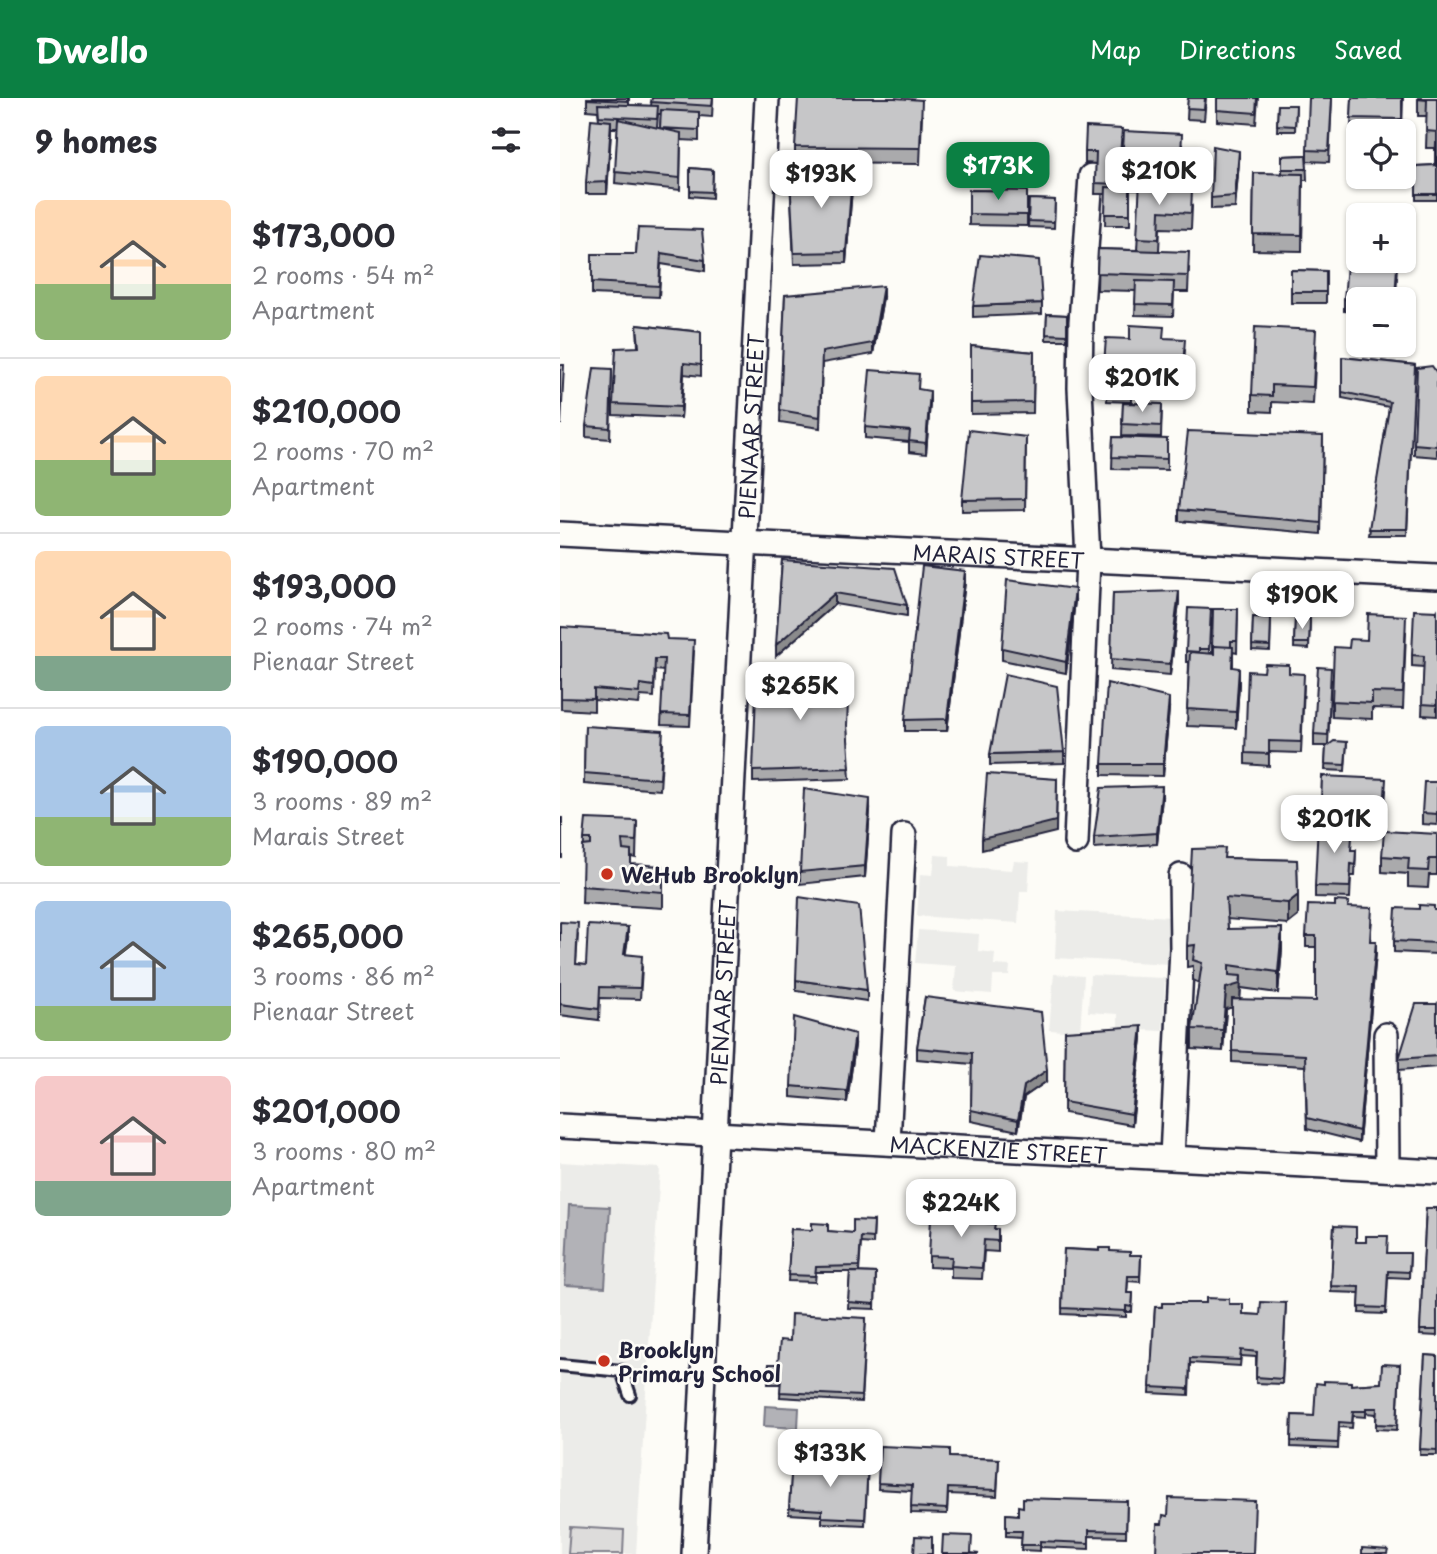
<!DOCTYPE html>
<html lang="en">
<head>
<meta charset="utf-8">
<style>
	:root { --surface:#fff; --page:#f7f7f7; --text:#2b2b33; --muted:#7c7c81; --line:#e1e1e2; --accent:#0b8043 }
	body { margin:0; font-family:"Playpen Sans",sans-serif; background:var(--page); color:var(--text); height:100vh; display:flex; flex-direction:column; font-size:26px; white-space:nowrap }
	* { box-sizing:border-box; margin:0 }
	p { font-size:23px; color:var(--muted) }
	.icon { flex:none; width:38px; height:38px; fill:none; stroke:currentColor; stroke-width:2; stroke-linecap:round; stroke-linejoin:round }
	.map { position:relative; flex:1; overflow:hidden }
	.panel { display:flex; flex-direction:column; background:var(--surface); width:560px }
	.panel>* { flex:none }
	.buttons { position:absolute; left:786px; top:21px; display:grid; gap:14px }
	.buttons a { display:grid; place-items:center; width:70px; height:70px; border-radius:10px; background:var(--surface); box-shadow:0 2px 5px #0004; font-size:35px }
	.price { position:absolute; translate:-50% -60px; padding:0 16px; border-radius:14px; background:#fff; color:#222; font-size:23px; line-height:46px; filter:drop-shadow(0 2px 4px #0008) }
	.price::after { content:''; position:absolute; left:50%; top:42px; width:21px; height:16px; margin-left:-10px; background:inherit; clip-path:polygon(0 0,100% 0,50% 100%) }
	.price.on { background:var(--accent); color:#fff }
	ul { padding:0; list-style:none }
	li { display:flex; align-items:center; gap:21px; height:175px; padding:0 35px }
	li+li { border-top:2px solid var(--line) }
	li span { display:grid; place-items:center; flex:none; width:196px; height:140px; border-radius:10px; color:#555 }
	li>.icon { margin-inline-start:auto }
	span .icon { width:84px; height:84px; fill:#fffc; stroke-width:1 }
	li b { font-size:30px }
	h2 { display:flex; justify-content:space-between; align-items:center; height:84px; padding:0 35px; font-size:30px }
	header { display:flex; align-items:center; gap:42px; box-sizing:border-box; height:98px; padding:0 35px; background:var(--accent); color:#fff }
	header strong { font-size:33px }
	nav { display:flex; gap:38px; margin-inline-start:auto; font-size:24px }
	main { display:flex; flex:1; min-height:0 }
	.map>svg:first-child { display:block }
</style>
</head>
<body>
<header>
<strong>Dwello</strong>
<nav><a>Map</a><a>Directions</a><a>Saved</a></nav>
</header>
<main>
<section class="panel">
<h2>9 homes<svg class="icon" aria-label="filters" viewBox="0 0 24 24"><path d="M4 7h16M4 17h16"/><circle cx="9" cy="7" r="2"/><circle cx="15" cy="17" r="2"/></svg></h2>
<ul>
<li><span style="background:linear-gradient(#ffd9b3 60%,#8fb573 0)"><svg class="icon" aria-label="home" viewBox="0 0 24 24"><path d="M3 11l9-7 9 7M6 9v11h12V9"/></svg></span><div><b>$173,000</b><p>2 rooms · 54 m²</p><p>Apartment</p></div></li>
<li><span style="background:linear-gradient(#ffd9b3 60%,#8fb573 0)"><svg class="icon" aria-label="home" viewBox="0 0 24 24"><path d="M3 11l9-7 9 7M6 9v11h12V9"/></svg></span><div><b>$210,000</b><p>2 rooms · 70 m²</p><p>Apartment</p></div></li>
<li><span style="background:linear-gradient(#ffd9b3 75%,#7fa58c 0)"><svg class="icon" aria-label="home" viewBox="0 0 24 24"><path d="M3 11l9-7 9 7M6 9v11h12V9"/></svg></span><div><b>$193,000</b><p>2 rooms · 74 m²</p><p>Pienaar Street</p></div></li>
<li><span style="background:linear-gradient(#a9c7e8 65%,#8fb573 0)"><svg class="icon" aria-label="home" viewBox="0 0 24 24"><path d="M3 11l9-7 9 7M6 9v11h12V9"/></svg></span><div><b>$190,000</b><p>3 rooms · 89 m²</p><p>Marais Street</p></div></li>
<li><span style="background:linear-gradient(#a9c7e8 75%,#8fb573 0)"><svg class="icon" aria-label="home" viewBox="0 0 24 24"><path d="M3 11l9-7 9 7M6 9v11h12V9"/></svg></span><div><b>$265,000</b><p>3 rooms · 86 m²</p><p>Pienaar Street</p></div></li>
<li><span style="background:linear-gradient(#f6c9c9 75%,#7fa58c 0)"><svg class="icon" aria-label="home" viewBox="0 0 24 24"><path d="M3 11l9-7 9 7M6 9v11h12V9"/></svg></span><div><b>$201,000</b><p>3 rooms · 80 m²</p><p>Apartment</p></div></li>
</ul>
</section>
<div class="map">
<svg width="877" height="1456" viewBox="0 0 877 1456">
	<rect width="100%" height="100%" fill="#fdfcf7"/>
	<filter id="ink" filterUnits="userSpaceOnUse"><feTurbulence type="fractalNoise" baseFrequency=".0143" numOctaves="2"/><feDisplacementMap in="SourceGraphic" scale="14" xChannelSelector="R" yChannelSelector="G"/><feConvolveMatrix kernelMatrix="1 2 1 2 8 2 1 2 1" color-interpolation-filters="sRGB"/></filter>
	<g filter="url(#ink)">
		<!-- built -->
		<path fill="#ecece9" d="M375,757L390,758V768L452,772L454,763L470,764L468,793H460L458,825L357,818L360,776L373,777Z
			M497,813L613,819L611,866L495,860Z
			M358,832L419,836L418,853L435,855L434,867L450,868L449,878H433L432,896L394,893L396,868L355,865Z
			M494,876L524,878L520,934L489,932Z
			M530,877L605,880L603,933L558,931V916L528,914Z
			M0,1064L100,1070L76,1456H0Z"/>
		<!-- green -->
		<path fill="#dddcdb" stroke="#807f8b" stroke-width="2" d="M10,1429L64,1432L63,1456H8Z"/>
		<!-- water -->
		<path fill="#b2b2b7" stroke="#787885" stroke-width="2" d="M9,1107L50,1109L45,1189L5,1187Z
			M205,1308L239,1310L238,1330L204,1328Z"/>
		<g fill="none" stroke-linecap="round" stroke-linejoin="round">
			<!-- service casing -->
			<g stroke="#22223b" stroke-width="16">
				<path id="service" d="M0,1267L62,1273L70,1297"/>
			</g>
			<!-- minor casing -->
			<g stroke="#22223b" stroke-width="28">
				<g id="minor">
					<path id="s1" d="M0,436L877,479"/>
					<path d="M516,744L528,462L520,290L521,224L531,78"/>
					<path d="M826,937L827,1071"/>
					<path id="s2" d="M0,1028L877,1074"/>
					<path d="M328,1044L344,737"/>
					<path d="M612,1059L622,850L621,778"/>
					<path id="s3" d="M134,1456L207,0"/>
				</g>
			</g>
			<!-- service -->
			<use href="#service" stroke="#fdfcf7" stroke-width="10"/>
			<!-- minor -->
			<use href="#minor" stroke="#fdfcf7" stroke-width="23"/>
		</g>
		<!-- wall -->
		<path fill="#aaaaac" stroke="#22223b" stroke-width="2" fill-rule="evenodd" d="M27,0H69V7L91,8L92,0H153L152,19L139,18V43L121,42L120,92L55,85L58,30H51L47,96H26V85L39,22L38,13L27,12ZM98,16H101L100,30H97Z
			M628,0H646L644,22L627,21Z
			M698,0L696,26L657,23V12Z
			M772,0L769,64L747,63V52Z
			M792,0H843L842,32L791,31Z
			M858,0H877V102H856V68L875,67V50H866L867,18H858Z
			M718,7H736L735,33H717Z
			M362,18L360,66L235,65V49Z
			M562,42L559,89H563L564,65H563V54L622,47L621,68L604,67L603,91L632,108L631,131L600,130L599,153L629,170L628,194H614L613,218L575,217L576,193L537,192L538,151L577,152L580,92H570V127H545L546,96H535L536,66L525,65V54Z
			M746,57L747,82H743L742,153L693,152L694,75L722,76V58Z
			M679,64L675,110L651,111V100Z
			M130,70L153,72L152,100L130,98Z
			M293,78L286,165L234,166L230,79Z
			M409,92L467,93V128L409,127Z
			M469,101L495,102L494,130L468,129Z
			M78,130L145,162V173L101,166L99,199L32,196V156H76Z
			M731,172L766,173V205H731Z
			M837,180L836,201H798V214L784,213V201Z
			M225,197L323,199L313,256L262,265L260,330L220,324Z
			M482,205V216L413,219V208Z
			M487,216L507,217V242H486Z
			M77,227L141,234V278L124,276L121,320L53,317V306L78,249Z
			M604,240L625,252L622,292L571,289V304L547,303L548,279L544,278V267L570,241Z
			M411,248L474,254L473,315L411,316Z
			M756,248L753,306L712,304V314L692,313V297Z
			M782,259L855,267L847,437H809L829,309L782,300Z
			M52,271L50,341L26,339V328Z
			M877,275V359L854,357V346Z
			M358,291L370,304L366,356L349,354V344L305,340V329Z
			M563,305L602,306L601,339L562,338Z
			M763,338L761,436L619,423V412Z
			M466,339L465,412L402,413V402Z
			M553,339L607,341V372L552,371Z
			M222,462L347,507V518L275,506L216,558Z
			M405,484L387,633H345V622Z
			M553,495L619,504L610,577L551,572Z
			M515,503L506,575L442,562V550Z
			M653,511H678L677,555L673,554V569L679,586L676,630L627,628L629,564H626V553L651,522L649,555H652Z
			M877,513V618L862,617L864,569L852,568V557Z
			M693,519L711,520L710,553L692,552Z
			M735,520L750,521L749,551L734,550Z
			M1,529L134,553L130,628L101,627L104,573L95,572L94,599L80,598L79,606L34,602V613L1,611Z
			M846,534L843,611L812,610V621L772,619V603L789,550L807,542Z
			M729,575L744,587L741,655L709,654V668L685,666V655Z
			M771,581L768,647L787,644L785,673L765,672L766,649L768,648H754V636Z
			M609,611L603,678L542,677V666Z
			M25,628L103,644L100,692L24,686Z
			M287,631L290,681L193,684V673Z
			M504,654V665L430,667V656Z
			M762,678L826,692L824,724L761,722Z
			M877,684V727L862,726V715Z
			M602,700L597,746L534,750V739Z
			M310,712L305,779L240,786V774Z
			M0,720H2V760H0Z
			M77,723L76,760L71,759V766L103,785V810L22,805L24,741Z
			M877,736V777H869L868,790L848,789V776L822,774V758Z
			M796,752L795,778H791L790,800L755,799V788Z
			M665,760L737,762L738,818L728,826L667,821L668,831L722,851L718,895L681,890L680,902L756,903V849H746V838L788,809L812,821L810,843L816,854L799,1044L747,1031L745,968L672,964V909L666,911L663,953L632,951V931L639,885L633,882V868L627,869V848Z
			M874,812H877V856L834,854V843Z
			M0,824L18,836L16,866L26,867L68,840L65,856L82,869L80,901L40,900L39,922L0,917Z
			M236,882L307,892V903L236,893Z
			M365,899L487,983L464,999L458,1033L411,1023L412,966L357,961V950Z
			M877,906V969L839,972V961Z
			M505,933L582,940L572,1027L504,1015Z
			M295,947L287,1004L231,999V988Z
			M866,1110H877V1238L860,1237Z
			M314,1123L313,1146L301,1145L299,1174H256L255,1184L228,1183L231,1131L293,1135Z
			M425,1125L435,1131L438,1142V1154L424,1153L422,1181L391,1180V1170L369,1169V1158Z
			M774,1128L796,1144L828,1155H850L849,1180L828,1179L826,1216L799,1215L800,1195L771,1194Z
			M504,1151L550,1153L570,1157H581L580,1184L568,1183L567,1195H573L572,1214H566V1219L502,1216Z
			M290,1174L316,1175L315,1211L288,1210Z
			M726,1205L722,1286L696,1285V1259L681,1258L680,1268L630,1265L629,1297L590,1295L595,1209L669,1206L683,1216L700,1217Z
			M306,1220L301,1304L220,1299L221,1286H208L209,1266H218L230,1243Z
			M865,1257L877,1258V1357H860Z
			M840,1267L837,1332L816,1331V1316L806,1315V1319L793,1318L792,1330L779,1329L778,1351L731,1349L732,1317L754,1318L791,1287L821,1285Z
			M320,1348L390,1359L439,1361L437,1398L388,1396L387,1416L351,1415L352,1393L318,1391Z
			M232,1362L255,1368L284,1369L308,1364L305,1427L262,1425V1418L229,1416Z
			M567,1403L566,1439L529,1438V1451L480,1449V1453L461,1452L462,1439L446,1438V1416L458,1417Z"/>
		<!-- shaded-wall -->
		<path fill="#8b8b8c" stroke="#22223b" stroke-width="2" d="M51,23V34L47,96V84Z
			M679,53V64L675,110V98Z
			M293,67V78L286,165V154Z
			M323,188V199L313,256V245Z
			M124,265V276L121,320V309Z
			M370,293V304L366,356V345Z
			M405,473V484L387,633V621Z
			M515,491V503L506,575V564Z
			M619,493V504L610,577V566Z
			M275,495V506L216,558V547Z
			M679,570V586L676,630V614Z
			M609,600V611L603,678V666Z
			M497,681L496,734L422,752V741Z
			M602,688V700L597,746V735Z
			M310,701V712L305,779V768Z
			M738,797V818L728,826V805Z
			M68,829V840L64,867V856Z
			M722,830V851L718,895V874Z
			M816,843V854L799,1044V1033Z
			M669,867V889L681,878L680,907L666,911L663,953V932L666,890Z
			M582,928V940L572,1027V1016Z
			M295,936V947L287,1004V993Z
			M487,972V983L464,999L458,1033V1022L464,988Z"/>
		<!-- building -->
		<path fill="#c6c6c8" stroke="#22223b" stroke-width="2" d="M27,0H68V3L27,1Z
			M92,0H153L152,8L91,4Z
			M238,0H335L362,2L360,50L235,49Z
			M628,0H645L644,11L627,10Z
			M657,0H697L696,15L657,12Z
			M749,0H772L769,53L747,52Z
			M792,0H842V21L791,20Z
			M858,0H877V34L866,33L867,2L858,1Z
			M38,6L98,8L97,21L39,18Z
			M718,7H736L735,28L717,27Z
			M101,12L139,14V32L100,30Z
			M31,21L51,23L47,84L26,85Z
			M58,21L121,35L120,80L55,74Z
			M526,29L562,31L558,86L535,85L536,54H525Z
			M564,33L622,36L621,57L563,54Z
			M876,45H877V64H875Z
			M653,48L679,53L675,98L651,100Z
			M746,57L747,71H722V58Z
			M564,58L604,60L603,82L563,80Z
			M293,67L286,154L234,155L230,79Z
			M877,67V96H856V68Z
			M130,70L153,72L152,94L130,93Z
			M694,75L743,76L742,137L693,136Z
			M580,83L603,85V91L632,92L631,115L600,113L599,141L577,140Z
			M546,89L570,90V116H545Z
			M409,92L467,93V117L409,116Z
			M469,101L495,102L494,124L468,123Z
			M78,130L142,132L145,162L101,155L99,188L32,184V156H76Z
			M538,151L629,154L628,178L537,175Z
			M420,157L479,162L482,205L413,208Z
			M787,166L837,169L835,201H798V202L784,201Z
			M731,172L766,173V194H731Z
			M576,183L614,184L613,207L575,206Z
			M323,188L313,245L262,254L260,319L220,312L225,197Z
			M487,216L507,217V237L486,236Z
			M77,227L141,234V267L124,265L121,309L53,306L56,250L79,249Z
			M570,227L604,229L603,240L625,241L622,281L571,278V293L547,292L548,268L544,267L546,240L570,241Z
			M695,229L756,232L753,289L712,287V298L692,297Z
			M411,248L474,254L473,304L411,305Z
			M782,259L855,267L847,431H809L830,304L782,294Z
			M0,267H4L1,326H0Z
			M872,268L877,275V348L854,346L857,270Z
			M34,270L52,271L50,330L26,328Z
			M310,272L359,276L358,291L370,293L366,345L349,343L350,333L305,329Z
			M563,305L602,306L601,328L562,326Z
			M409,332L466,339L465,401L402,402Z
			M628,333L763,338L761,425L619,412Z
			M553,339L607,341V361L552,359Z
			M222,462L335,470L347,507L275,495L216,547Z
			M362,468L405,473L387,621L345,622Z
			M447,482L515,491L506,564L442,550Z
			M619,493L610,566L551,561L553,495Z
			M628,510L651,511L649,551H639V554L626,553Z
			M653,511H678L677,543H671V549L654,548V552H652Z
			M854,512L877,513V607L862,606L864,558L852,557Z
			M808,516L846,518L843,595L812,594V605L772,603L774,549L789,550L790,541L807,542Z
			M693,519L711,520L710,548L692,547Z
			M735,520L750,521L749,545H734Z
			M1,529L106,536L107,541L134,542L130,617L101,616L104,561H95L94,588L80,586L79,595L34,591V601L1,600Z
			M654,548L673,549L672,569L679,570L676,614L627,611L630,554L654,556Z
			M705,566L729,567V575L744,576L741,644L709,643V656L685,655L688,573L704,574Z
			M197,569L289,581L287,627L290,670L193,673Z
			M758,569L771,570L768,637L754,636Z
			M445,576L497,588L504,654L430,656Z
			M547,585L609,600L603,666H542Z
			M25,628L103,633L100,681L24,675Z
			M774,643L787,644L785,667L765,666L766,649Z
			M427,676L497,681L496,723L422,741Z
			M762,678L826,681L824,713L761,710Z
			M864,684H877V716L862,715Z
			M602,688L597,735L534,739L541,690Z
			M244,691L310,701L305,768L240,774Z
			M0,720H2V749H0Z
			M26,721L77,723L76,743L62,742L63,752L71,753V766L103,768V794L22,788L23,748L31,747V741H24Z
			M758,724L793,725L791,752H796L795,767L791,766L790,789L755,788Z
			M824,733L877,736V761H869L868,773L848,772L849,760L822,758Z
			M665,750L664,760L737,762L738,797L728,805L666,800L668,831L722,830L718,874L669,867V877L681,878L680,886L666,890L663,932L632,931L642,865L633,862L635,847L627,848L632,751Z
			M239,799L299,808L307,892L236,882Z
			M775,803L789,804L788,809L812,810L810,843H816L799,1033L747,1020L745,957L672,953V901L756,903V838H746L748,807L775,808Z
			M859,807L874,808V812H877V845L834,843L836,810L859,811Z
			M0,824L18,825L16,866L26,867L28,827L68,829L64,856L82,858L80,890L40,889L39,911L0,906Z
			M365,899L481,914L487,972L464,988L458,1022L411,1012L412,955L357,950Z
			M856,906H877V958L839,961Z
			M234,919L295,936L287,993L231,988Z
			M582,928L572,1016L504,1004L505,933Z
			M866,1110H877V1232H860Z
			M394,1117L425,1119V1125L435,1126L434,1131H438V1143L424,1142L422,1170L391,1168L392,1159L369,1158L371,1120L394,1121Z
			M293,1122L314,1123L313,1140L301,1139L299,1168L256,1169L255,1178L228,1177L231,1131L252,1132V1125L268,1126V1133L293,1135Z
			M774,1128L796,1129V1144H806V1138H828L827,1155H850L849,1174L828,1173L826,1210L799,1209L800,1189L771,1188Z
			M539,1150H550V1153L570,1154V1157H581L580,1178H568L567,1195H573L572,1209L566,1208V1213L502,1210L504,1151L539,1153Z
			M290,1174L316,1175L315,1206L288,1204Z
			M646,1200L669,1201V1206H683V1216L700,1217L701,1204L726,1205L722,1281L696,1279L697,1254L681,1252L680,1262L630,1260L629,1291L590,1289L595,1209H602V1205H646Z
			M231,1216L306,1220L301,1298L220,1294L221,1281L208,1280L209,1266H218L220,1242L230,1243Z
			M865,1257L877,1258V1352L860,1351Z
			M822,1266L840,1267L837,1327L816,1326L817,1310H806V1313H793L792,1325L779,1324L778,1345L731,1343L732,1317L754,1318L756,1285L764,1286V1283L791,1284V1287L821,1285Z
			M320,1348L390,1351V1359L439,1361L437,1392L388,1390L387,1411L351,1409L352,1387L318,1385Z
			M232,1362L256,1363L255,1368L284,1369V1363L308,1364L305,1421L262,1419V1412L229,1410Z
			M463,1400L567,1403L566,1433L529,1432V1445L480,1443V1447H461L462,1433H446V1416L458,1417V1408L463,1409Z
			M609,1400L695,1403L693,1456H596L597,1426H602L603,1417L608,1418Z
			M383,1437L412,1438L411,1455L419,1456H382Z
			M355,1438L372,1439V1456H354Z
			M802,1450L828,1452L827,1456H802Z"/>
	</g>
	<!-- markers -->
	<g fill="#c8321e" stroke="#fdfcf7" stroke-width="2.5">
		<circle cx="47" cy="776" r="7"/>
		<circle cx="44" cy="1263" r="7"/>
	</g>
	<g text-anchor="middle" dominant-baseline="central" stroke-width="5" stroke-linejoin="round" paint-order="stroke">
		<!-- street labels -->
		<g font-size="21" fill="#22223b" stroke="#fdfcf7">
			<text stroke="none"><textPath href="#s3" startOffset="1129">PIENAAR STREET</textPath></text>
			<text stroke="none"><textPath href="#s1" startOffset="439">MARAIS STREET</textPath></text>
			<text stroke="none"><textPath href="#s3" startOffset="562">PIENAAR STREET</textPath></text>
			<text stroke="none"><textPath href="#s2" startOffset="439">MACKENZIE STREET</textPath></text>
		</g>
		<!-- poi labels -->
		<g font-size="21" font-weight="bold" fill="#22223b" stroke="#fdfcf7" text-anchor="start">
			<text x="61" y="776">WeHub Brooklyn</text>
			<text x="58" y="1251">Brooklyn<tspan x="58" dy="24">Primary School</tspan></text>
		</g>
	</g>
</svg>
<div class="buttons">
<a><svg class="icon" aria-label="locate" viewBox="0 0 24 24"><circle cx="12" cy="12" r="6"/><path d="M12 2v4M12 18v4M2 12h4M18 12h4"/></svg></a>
<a>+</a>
<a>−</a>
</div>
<b class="price on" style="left:438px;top:104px">$173K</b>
<b class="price" style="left:599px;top:109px">$210K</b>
<b class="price" style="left:261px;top:112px">$193K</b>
<b class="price" style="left:582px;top:316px">$201K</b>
<b class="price" style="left:742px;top:533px">$190K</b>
<b class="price" style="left:240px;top:624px">$265K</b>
<b class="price" style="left:774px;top:757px">$201K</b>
<b class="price" style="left:401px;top:1141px">$224K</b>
<b class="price" style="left:270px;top:1391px">$133K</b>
</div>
</main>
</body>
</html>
